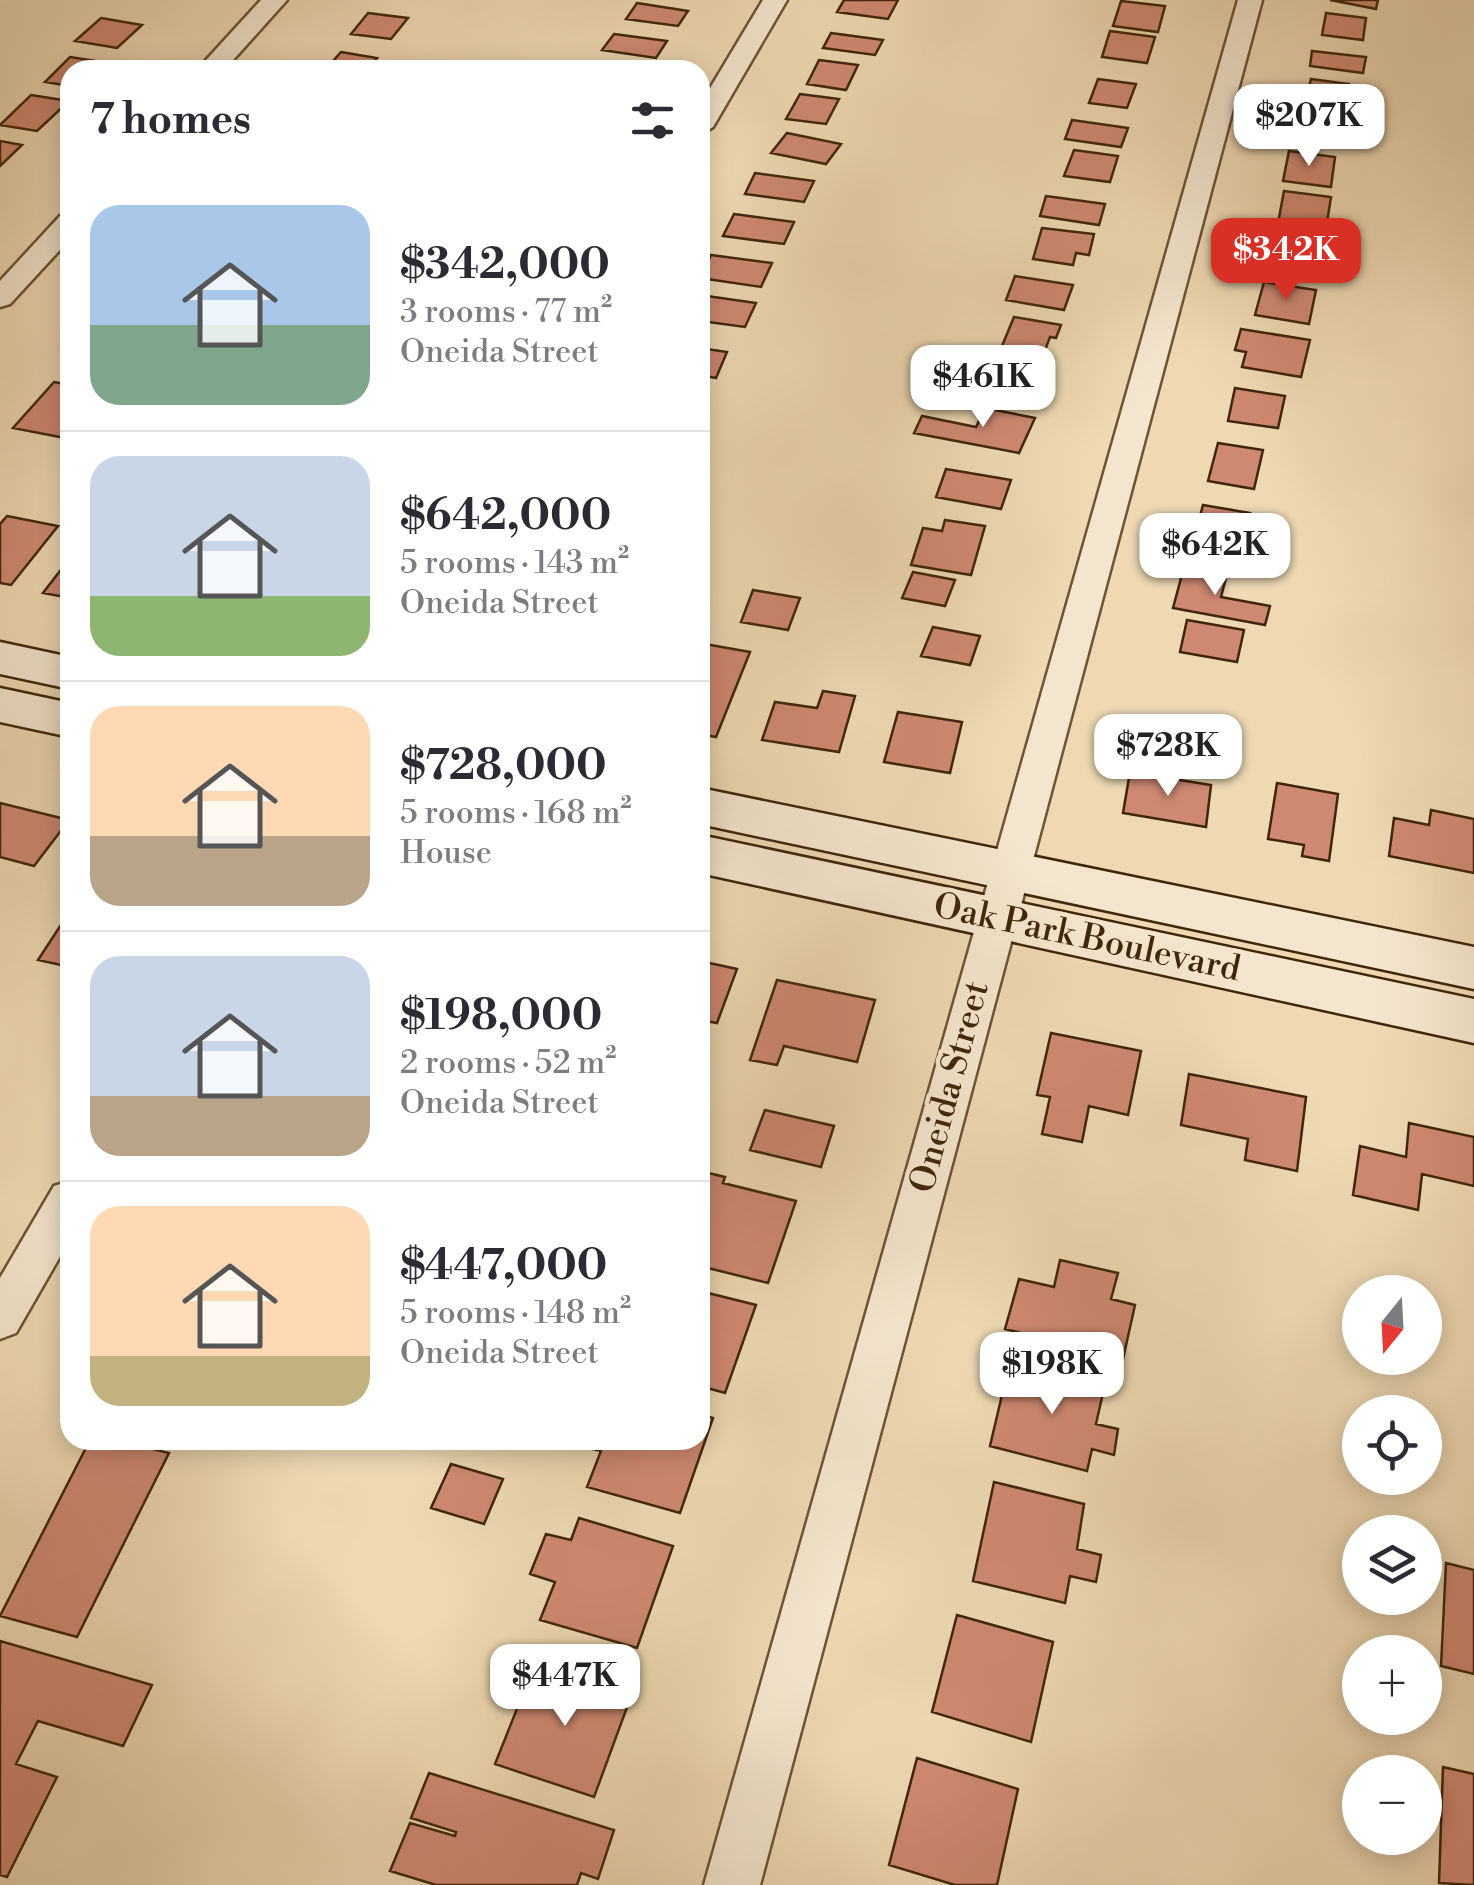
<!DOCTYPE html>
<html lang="en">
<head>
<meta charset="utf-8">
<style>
	:root { --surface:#fff; --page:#f2f2f3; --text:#2b2b33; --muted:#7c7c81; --line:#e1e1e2; --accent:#d93025 }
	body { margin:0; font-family:"Libre Bodoni",serif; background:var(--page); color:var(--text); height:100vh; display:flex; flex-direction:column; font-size:38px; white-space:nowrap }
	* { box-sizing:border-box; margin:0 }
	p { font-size:32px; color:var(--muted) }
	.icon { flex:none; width:55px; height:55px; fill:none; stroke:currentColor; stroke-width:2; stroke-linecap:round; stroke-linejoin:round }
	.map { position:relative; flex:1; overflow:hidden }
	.drawer { position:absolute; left:60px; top:60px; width:650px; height:1390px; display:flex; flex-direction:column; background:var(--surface); border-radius:30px; box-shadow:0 5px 25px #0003 }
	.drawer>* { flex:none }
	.needle { width:65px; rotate:198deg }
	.controls { position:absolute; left:1342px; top:1275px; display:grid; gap:20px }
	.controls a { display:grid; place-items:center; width:100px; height:100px; border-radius:50%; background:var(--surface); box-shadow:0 5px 25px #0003; font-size:50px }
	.price { position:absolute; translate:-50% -85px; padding:0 22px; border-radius:20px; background:#fff; color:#222; font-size:32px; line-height:65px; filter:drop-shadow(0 2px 5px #0008) }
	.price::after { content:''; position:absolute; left:50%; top:60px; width:30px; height:22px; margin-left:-15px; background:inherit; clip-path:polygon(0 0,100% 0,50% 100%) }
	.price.on { background:var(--accent); color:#fff }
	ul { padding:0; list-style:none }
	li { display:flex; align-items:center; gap:30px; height:250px; padding:0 30px }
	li+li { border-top:2px solid var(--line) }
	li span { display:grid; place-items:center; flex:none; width:280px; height:200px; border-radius:30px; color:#555 }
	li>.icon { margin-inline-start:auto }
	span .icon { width:120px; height:120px; fill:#fffc; stroke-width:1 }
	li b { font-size:42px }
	h2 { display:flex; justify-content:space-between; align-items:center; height:120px; padding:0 30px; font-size:42px }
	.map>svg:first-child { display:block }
</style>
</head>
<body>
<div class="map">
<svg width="1474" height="1885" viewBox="0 0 1474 1885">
	<rect width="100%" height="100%" fill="#eed9b3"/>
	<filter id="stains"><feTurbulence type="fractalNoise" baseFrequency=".002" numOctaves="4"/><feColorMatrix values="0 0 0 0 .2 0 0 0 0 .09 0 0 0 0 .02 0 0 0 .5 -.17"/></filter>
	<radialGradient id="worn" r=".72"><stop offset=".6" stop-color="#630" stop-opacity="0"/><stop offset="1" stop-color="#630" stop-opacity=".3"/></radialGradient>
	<!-- building -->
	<path fill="#cf8972" stroke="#40270a" stroke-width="2.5" d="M844,0H898L888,19L837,12Z
		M1330,0H1378L1376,9Z
		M1121,1L1165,6L1158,32L1113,26Z
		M637,3L688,11L678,26L626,19Z
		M368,13L408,18L391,39L351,34Z
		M1326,13L1366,18L1363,40L1322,35Z
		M101,18L142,25L117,48L75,41Z
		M1110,31L1155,37L1147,63L1102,57Z
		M831,33L883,40L875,55L823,48Z
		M614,34L667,41L656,58L602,50Z
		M1312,51L1366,57L1363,73L1310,66Z
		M341,52L377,58L367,70H325Z
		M70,57L109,63L102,70H70V86L45,82Z
		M819,60L858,65L846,90L807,84Z
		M1098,79L1136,84L1127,108L1089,103Z
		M1311,79L1349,84L1345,107L1312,102L1314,93L1308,92Z
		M800,94L839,99L826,124L786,119Z
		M31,95L69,101L37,131L0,125Z
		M1072,120L1128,128L1121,147L1065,139Z
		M1301,121L1355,129L1351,147L1297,139Z
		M787,133L841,144L826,164L771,153Z
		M0,141L22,145L0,166Z
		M1074,150L1118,156L1110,182L1064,176Z
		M1289,151L1335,157L1331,187L1283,181Z
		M755,173L814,181L804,202L745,194Z
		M1284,191L1331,197L1326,229L1278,223Z
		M1046,196L1105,204L1099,225L1040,216Z
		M734,214L794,222L784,244L723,236Z
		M1042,228L1094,234L1089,255L1076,253L1073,265L1033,259Z
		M1271,233L1326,241L1319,274L1264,265Z
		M711,255L772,263L761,287L700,278Z
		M1015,276L1073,285L1064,310L1006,300Z
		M1264,282L1316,290L1309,324L1255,315Z
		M700,295L756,303L745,327L700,321Z
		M1014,317L1061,325L1056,338L1050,337L1044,353L1002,346Z
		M1241,329L1310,340L1301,377L1242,367L1246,352L1235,350Z
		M700,348L727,352L716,378L700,375Z
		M996,360L1047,369L1035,403L968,391L973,376L989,379Z
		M54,382L70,385V439L13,428Z
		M1235,388L1285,396L1278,428L1228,421Z
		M985,408L1035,418L1019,453L914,433L922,416L976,427Z
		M1218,443L1263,450L1254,489L1208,481Z
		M946,469L1011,480L1001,509L936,497Z
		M1203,505L1250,513L1240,555L1192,546Z
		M7,516L58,526L11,585L0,583V524Z
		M945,520L985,526L971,575L911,565L923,528L942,531Z
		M70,558V598L43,593Z
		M1184,567L1227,574L1221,597L1270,606L1265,625L1173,608Z
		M913,572L955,580L945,606L902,598Z
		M753,590L800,598L788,630L741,622Z
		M1187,620L1244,630L1237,662L1180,652Z
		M933,627L980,636L970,665L921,656Z
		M705,644L750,652L716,737L700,734V656Z
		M823,691L855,696L839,752L762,740L775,702L817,708Z
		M898,712L962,722L950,773L884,762Z
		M1142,717L1194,727L1188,754L1134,743Z
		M1130,772L1211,785L1206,827L1123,813Z
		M1277,783L1338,794L1329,861L1302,856L1304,845L1268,839Z
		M0,803L69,820L34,866L0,857Z
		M1431,810L1474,819V873L1389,856L1394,818L1429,825Z
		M70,911V967L38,960Z
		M700,961L737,969L717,1023L700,1020Z
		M777,980L875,1000L857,1062L784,1046L777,1065L750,1060Z
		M1051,1033L1141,1051L1128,1115L1089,1106L1082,1142L1042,1134L1050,1097L1037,1095Z
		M1189,1074L1306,1097L1297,1171L1245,1160L1248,1139L1181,1125Z
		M765,1110L834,1126L821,1167L750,1150Z
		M1409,1123L1474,1137V1186L1422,1174L1418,1210L1353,1195L1360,1146L1406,1157Z
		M700,1171L725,1177L723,1183L796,1201L768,1283L700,1266Z
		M1060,1260L1118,1273L1111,1299L1135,1305L1123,1359L1005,1329L1019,1279L1054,1287Z
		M700,1291L756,1305L725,1393L700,1386Z
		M1010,1361L1105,1384L1096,1424L1118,1429L1114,1455L1092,1449L1087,1471L990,1446Z
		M700,1414L713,1418L680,1513L587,1487L601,1451L576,1445L578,1440H700Z
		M90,1440H117L169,1453L77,1637L0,1616Z
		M451,1464L503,1479L484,1524L431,1508Z
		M994,1482L1084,1504L1077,1549L1101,1555L1096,1582L1070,1576L1065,1603L973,1581Z
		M579,1518L673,1546L637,1648L540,1620L555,1582L530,1574L546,1534L571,1540Z
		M1446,1563L1474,1570V1674L1441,1666Z
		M957,1615L1053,1642L1031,1742L932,1712Z
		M0,1641L152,1685L123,1746L38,1721L16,1764L57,1777L7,1877L0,1875Z
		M536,1661L633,1691L594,1797L495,1764Z
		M917,1758L1018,1789L997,1885H955L889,1865Z
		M1443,1767L1474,1774V1885L1439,1883Z
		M429,1773L614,1830L598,1879L581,1873L577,1885H436L390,1871L410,1823L455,1836L456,1832L411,1818Z"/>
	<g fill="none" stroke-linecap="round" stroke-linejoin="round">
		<!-- street casing -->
		<g stroke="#6c5434" stroke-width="5">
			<path id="street" d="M261,0H287L224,70H197Z
				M763,0H787L713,127L700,135V105Z
				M1238,0H1262L760,1885H704Z
				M70,214V239L10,304L0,307V281L60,216Z
				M70,1181V1239L16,1333L0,1339V1278L54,1186Z"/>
		</g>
		<!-- secondary casing -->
		<g stroke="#40270a" stroke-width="5">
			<path id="secondary" d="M0,642L70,657V689L0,674Z
				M0,688L70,703V737L0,722Z
				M700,788L1474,947V989L700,824Z
				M700,835L1474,999V1043L700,873Z"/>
		</g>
		<!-- street -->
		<use href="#street" fill="#f4e6ce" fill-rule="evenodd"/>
		<!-- secondary -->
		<use href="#secondary" fill="#f4e6ce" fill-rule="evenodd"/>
	</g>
	<g text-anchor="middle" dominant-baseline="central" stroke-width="9" stroke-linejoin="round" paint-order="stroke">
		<!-- street labels -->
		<g font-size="35" fill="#40270a" stroke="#f4e6ce">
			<text transform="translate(1087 938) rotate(12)">Oak Park Boulevard</text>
			<text transform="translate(950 1087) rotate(-75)">Oneida Street</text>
		</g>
	</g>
	<rect width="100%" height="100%" filter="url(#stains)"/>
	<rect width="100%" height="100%" fill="url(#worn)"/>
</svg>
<div class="controls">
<a><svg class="needle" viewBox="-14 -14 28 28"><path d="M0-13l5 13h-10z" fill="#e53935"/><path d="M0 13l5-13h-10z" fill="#7c7c81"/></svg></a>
<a><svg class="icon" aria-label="locate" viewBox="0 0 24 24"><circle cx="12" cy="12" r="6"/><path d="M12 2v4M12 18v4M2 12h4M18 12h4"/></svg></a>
<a><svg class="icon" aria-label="layers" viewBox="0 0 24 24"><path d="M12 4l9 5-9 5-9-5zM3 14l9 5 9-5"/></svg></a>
<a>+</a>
<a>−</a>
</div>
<b class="price" style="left:1309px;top:169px">$207K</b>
<b class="price on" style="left:1286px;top:303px">$342K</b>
<b class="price" style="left:983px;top:430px">$461K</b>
<b class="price" style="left:1215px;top:598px">$642K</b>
<b class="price" style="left:1168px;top:799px">$728K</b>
<b class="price" style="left:1052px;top:1417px">$198K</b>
<b class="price" style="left:565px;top:1729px">$447K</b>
<section class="drawer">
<h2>7 homes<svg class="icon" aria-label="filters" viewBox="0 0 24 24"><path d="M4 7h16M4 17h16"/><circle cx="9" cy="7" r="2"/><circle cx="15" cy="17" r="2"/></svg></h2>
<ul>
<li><span style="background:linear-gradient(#a9c7e8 60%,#7fa58c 0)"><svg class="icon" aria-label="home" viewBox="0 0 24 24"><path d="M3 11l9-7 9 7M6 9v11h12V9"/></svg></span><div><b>$342,000</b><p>3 rooms · 77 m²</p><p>Oneida Street</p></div></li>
<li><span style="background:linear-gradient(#c9d6e8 70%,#8fb573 0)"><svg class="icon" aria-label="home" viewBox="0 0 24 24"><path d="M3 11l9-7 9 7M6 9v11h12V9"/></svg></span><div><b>$642,000</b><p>5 rooms · 143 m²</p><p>Oneida Street</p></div></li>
<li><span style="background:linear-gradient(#ffd9b3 65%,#b9a48a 0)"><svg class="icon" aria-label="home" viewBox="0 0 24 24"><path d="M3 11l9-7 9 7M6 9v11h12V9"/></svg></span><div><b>$728,000</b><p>5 rooms · 168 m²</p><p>House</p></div></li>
<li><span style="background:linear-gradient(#c9d6e8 70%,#b9a48a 0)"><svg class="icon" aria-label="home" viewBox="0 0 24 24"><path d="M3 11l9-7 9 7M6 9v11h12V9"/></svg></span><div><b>$198,000</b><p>2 rooms · 52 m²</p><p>Oneida Street</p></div></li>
<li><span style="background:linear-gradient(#ffd9b3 75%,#c2b280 0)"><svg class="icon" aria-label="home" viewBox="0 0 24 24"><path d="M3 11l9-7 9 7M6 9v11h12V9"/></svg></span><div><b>$447,000</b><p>5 rooms · 148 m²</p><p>Oneida Street</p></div></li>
</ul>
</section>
</div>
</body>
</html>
